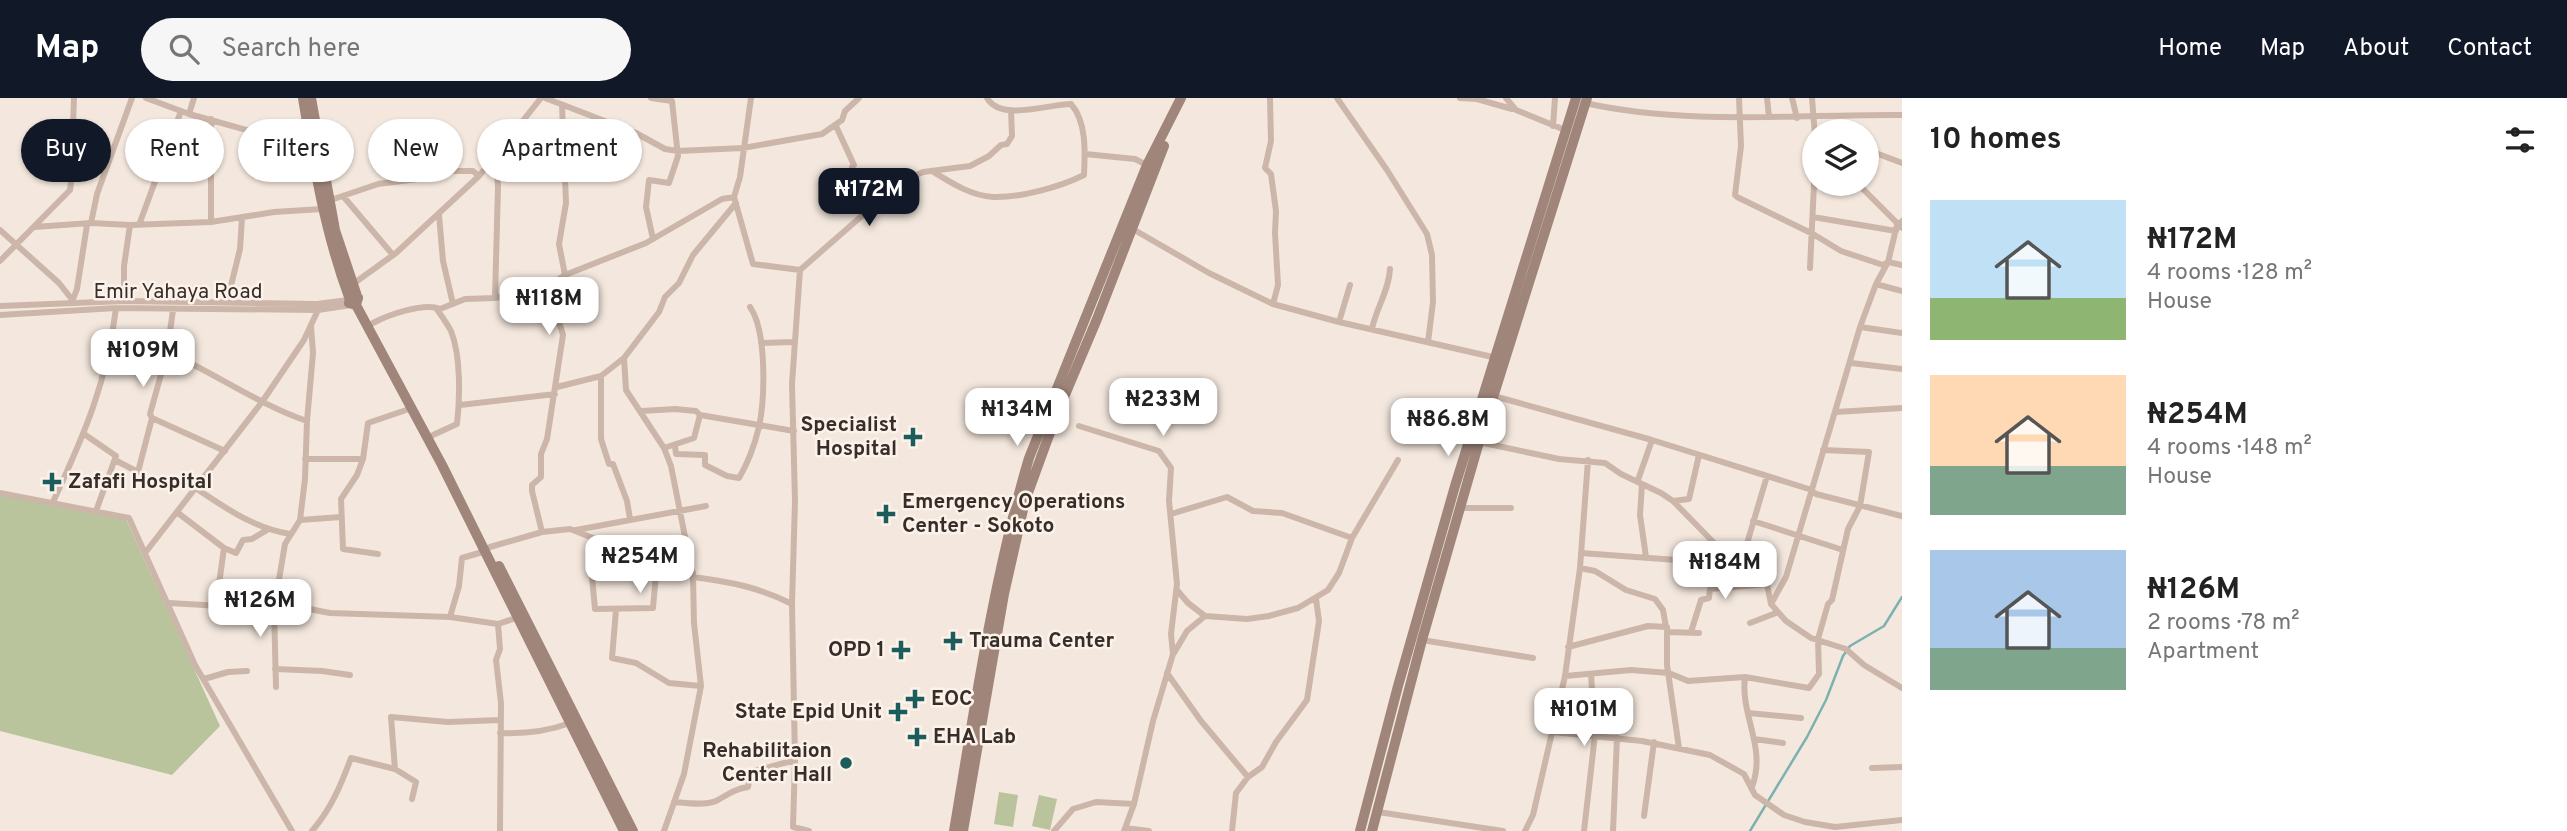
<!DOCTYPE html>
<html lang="en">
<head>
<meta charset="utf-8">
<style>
	:root { --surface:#fff; --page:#f6f6f6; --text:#222; --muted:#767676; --accent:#111827 }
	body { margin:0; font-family:Overpass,sans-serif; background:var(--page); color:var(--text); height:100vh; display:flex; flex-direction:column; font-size:26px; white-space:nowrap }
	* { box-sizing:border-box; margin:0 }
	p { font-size:23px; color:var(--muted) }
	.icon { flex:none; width:38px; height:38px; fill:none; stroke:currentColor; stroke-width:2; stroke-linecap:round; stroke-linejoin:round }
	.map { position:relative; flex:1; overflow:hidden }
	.drawer { display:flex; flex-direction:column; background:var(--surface); width:665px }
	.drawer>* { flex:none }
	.hud { position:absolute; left:21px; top:21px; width:665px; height:63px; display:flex; gap:14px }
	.controls { position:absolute; left:1802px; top:21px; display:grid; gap:14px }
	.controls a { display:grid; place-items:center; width:77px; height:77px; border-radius:50%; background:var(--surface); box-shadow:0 2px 5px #0004; font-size:35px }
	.price { position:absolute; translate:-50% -60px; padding:0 16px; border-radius:14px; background:#fff; color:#222; font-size:23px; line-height:46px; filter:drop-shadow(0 2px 4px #0008) }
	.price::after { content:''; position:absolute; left:50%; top:42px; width:21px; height:16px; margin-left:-10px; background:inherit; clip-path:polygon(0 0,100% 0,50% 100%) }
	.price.selected { background:var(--accent); color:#fff }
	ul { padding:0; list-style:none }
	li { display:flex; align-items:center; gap:21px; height:175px; padding:0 28px }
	li span { display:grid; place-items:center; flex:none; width:196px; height:140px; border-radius:0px; color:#555 }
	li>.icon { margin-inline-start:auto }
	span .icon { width:84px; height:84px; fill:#fffc; stroke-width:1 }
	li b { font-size:30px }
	h2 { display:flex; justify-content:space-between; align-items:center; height:84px; padding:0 28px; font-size:30px }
	.chip { padding:0 24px; border-radius:32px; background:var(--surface); box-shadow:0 2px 5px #0004; font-size:24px; line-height:63px }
	.chip.selected { background:var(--accent); color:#fff }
	header { display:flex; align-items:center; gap:42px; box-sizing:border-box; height:98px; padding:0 35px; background:var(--accent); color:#fff }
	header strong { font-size:33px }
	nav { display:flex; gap:38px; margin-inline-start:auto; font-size:24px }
	.search { width:490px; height:63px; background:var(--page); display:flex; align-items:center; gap:18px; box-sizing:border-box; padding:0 24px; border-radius:38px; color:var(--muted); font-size:26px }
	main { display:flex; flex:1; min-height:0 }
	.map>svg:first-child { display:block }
</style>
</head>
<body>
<header>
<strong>Map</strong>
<div class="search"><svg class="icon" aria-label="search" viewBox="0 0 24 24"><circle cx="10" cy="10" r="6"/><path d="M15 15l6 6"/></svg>Search here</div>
<nav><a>Home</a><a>Map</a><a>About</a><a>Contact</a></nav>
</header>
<main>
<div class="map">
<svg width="1902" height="733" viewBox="0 0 1902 733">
	<rect width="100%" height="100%" fill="#f4e8de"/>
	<!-- pitch -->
	<path fill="#b9c49d" d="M0,397L126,421L220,628L172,677L0,633Z
		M999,694L1018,697L1013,729L994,726Z
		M1039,697L1057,701L1050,732L1032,728Z"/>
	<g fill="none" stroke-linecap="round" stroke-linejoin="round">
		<!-- stream -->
		<path stroke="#7bb2b0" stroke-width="2.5" d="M1750,733L1807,639L1826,602L1843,558L1850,548L1884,528L1902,499"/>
		<!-- street -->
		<path stroke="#ccb6a9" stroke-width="6" d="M146,0L189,16L311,50
			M545,0L636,35L665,51L678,53L743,50L822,36L842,22L845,13L859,0
			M651,0L672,3L678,58L669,85L649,82L646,109L653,141
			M751,0L740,79L734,99L753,166L800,172
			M987,0C1001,24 1048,6 1071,6
			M1270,0L1271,43L1265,70L1271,76L1276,113L1275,135L1278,187L1273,206
			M1337,0L1387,72L1427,136L1432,157L1433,204L1428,244
			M1460,0L1477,1L1512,11
			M1506,0L1516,12L1565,32
			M1739,0L1741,48L1735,97L1737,99L1813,136L1841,153L1883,167L1888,164L1902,167
			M1767,0L1769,19
			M1792,0L1797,20
			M1812,0L1815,38
			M1585,5C1689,28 1797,16 1902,17
			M562,7L566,105L559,146L565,177
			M189,16L194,0
			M836,28L854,67L852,69L864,116
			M1553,28L1555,0
			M1873,54L1902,65
			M1085,56L1135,61L1147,67
			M491,63L497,74L498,89L495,200
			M932,73C950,84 971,98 993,99C1020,100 1060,89 1084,77C1085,55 1087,24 1071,6
			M1858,86L1902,130
			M343,98L393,157
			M328,103L378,86L418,81L446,73H473L479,78
			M439,117L443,163L453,206
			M1813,119L1896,133
			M211,124V21
			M91,125L97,96L132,0
			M139,127L181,13
			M34,129L91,125L130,127L211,124L274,114L322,111
			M1131,130L1209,175L1273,206L1339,224L1497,260
			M0,132L59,185L74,204
			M0,163L70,92L74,61L72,56L74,0
			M1810,170L1815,65
			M353,186L396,155L479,78L541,0
			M1876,186L1902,193
			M73,201L77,191L87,127
			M124,203V168L130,127
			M227,204L240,151L242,120
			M0,208L124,203L317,206L348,202
			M0,217L116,210L318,212L351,207
			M1339,224L1350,187
			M373,225C388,217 424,204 440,211L465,201L495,200L548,188L565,177L646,145L722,101L734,99
			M1860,229L1902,235
			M1372,231C1376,210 1389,193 1390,171
			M113,236C183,250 240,300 307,323
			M761,245L793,244
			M624,260L626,292L664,350L671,368L693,479L694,525L701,588L684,676L664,733
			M1851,265L1902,271
			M601,278V341L609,366H613L627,403L630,421
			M557,289L601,278L624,260L659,214L665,199L679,185L693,157L736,105
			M1494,298L1652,342L1812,392L1816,396L1902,418
			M460,307L555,296
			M642,313L675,311L696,313L700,317
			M1836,314L1902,310
			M152,320L225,353
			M1079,328L1159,353L1171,370L1169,403L1177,486L1171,536L1173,556L1153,623L1134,706L1124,733
			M84,336L116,358L96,413
			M433,337L457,326C460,300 461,258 451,233C447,225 441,217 436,210
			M1479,344L1559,361L1605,365L1621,376L1661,395L1673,403L1722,453L1743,459L1761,476L1767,486L1771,506L1786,523L1811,540L1846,551L1864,567L1902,590
			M675,348L676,356L705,357V367L727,378L739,380C748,365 755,345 759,329C765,300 767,233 750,209
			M664,350L694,340L700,317L794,333
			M305,361H363
			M115,362L138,374L152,320L150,316L167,255L173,212
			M1638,382L1652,342
			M1642,386L1640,417L1646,459
			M197,391C227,411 254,430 290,436
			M0,395L129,420L195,567L292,733
			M1673,403L1689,401L1699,357
			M53,404C84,337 107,285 116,210
			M1465,410H1511
			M178,415L224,450L216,508
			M1171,416L1227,399L1253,413L1282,415L1352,440
			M300,422L341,419
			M1753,423L1843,452
			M576,432L706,408
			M542,434L532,393V387L541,379V356L547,341L563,237L548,188
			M490,449L542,434L570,431L657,465L653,510L595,511L592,479L594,442
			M224,450L236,455L243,442L252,441L267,432
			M145,455L262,304L304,242L318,212
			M1581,455L1690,463L1710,460L1722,453
			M378,456L343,451L341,401L357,377L363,361L368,325L412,310
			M1743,459L1767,378
			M1580,470L1595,473L1626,492L1655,501L1663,512L1666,529
			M658,476L693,475
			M693,479C731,484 758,489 792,506
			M1177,492L1188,505L1205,518
			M169,505L274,511L294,508L330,515L450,519L498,526L516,520
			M1771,506L1786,479L1860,229L1876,186L1888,164L1897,127L1902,123
			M616,512L612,560L636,565L669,585L701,588
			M450,519L459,488L462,460L486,453
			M1750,525L1776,515
			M498,526L500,551L496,562L501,605L500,733
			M1668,534L1699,535
			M1691,534L1701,502L1709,500L1710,491L1767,486
			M1422,542L1533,560
			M1568,549L1648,528L1667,529V567L1679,650
			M1174,555L1187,533L1205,518L1247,521L1269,518L1298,510L1328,492L1339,475L1352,440L1398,362
			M275,571L322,573L350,577
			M1167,575L1201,623L1248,679
			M1565,578L1631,572L1669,575L1688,583L1745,579L1809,590L1819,576L1818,541L1828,506L1832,502L1848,431L1860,408L1869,354L1823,352
			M1745,579C1740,618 1767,649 1752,689
			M204,581L228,574L247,573
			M276,589L274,511L285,446L300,422L305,381L307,323L313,255L311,228
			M1748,615L1801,620
			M1553,634L1642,643L1710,657L1744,676L1755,697L1784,717L1805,724L1835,729L1902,722
			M500,635C525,636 546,634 570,625
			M1754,641L1783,645
			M1872,670L1902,669
			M395,671L391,619L448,624L500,622
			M674,704C686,705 704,708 716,703C727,697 734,691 748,689L751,674L795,662
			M1378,714L1503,733
			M1644,718L1654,644
			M1125,730L1149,733
			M312,733C331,711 341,687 351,660L395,671L416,684L412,701
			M809,733L793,729L795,662L792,506L795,403L792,286L800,172L864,116L912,79L923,74L970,68L989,58L1001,47L1007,46L1012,38L1011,12
			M1054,733L1073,711L1096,704L1134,706
			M1232,733L1236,695L1248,679L1262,669L1276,644L1307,602L1319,523L1316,501
			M1525,733L1533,717L1565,578L1580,470L1588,362
			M1584,733L1595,637L1591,576
			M1613,733L1617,640"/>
		<!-- secondary -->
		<path stroke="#a0857a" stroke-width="10" d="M303,0C314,68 325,134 349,199
			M311,0L335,132L357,198
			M356,207L358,200L350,197L349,205L356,207L442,367L624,733
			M499,468L633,733
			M954,733C975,608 993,482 1029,360L1147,67L1181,0
			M963,733L1004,496L1025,403L1056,318L1097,221L1164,48
			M1360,733L1398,588L1455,388L1576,0
			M1372,733L1422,542L1479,344L1587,0"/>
	</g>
	<!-- markers -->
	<g fill="#1c5d5c" stroke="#fbf2ea" stroke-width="2.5">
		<path d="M909.5 328.5h7v7h7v7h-7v7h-7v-7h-7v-7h7z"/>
		<path d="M48.5 373.5h7v7h7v7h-7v7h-7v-7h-7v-7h7z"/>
		<path d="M882.5 405.5h7v7h7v7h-7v7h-7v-7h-7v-7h7z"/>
		<path d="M949.5 532.5h7v7h7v7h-7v7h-7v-7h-7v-7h7z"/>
		<path d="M897.5 541.5h7v7h7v7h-7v7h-7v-7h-7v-7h7z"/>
		<path d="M911.5 590.5h7v7h7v7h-7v7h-7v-7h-7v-7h7z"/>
		<path d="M894.5 603.5h7v7h7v7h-7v7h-7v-7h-7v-7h7z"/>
		<path d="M913.5 628.5h7v7h7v7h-7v7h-7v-7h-7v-7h7z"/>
		<circle cx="846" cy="665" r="7"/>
	</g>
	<g text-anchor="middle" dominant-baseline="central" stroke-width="5" stroke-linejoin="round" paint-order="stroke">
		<!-- street labels -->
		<g font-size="21" fill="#392d29" stroke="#fbf2ea">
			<text x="178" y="194">Emir Yahaya Road</text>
		</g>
		<!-- poi labels -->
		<g font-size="21" font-weight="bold" fill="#392d29" stroke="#fbf2ea" text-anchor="start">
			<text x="897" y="327" text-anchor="end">Specialist<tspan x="897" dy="24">Hospital</tspan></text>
			<text x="68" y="384">Zafafi Hospital</text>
			<text x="902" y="404">Emergency Operations<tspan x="902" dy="24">Center - Sokoto</tspan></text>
			<text x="969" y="543">Trauma Center</text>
			<text x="885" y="552" text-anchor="end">OPD 1</text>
			<text x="931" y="601">EOC</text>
			<text x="882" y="614" text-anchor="end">State Epid Unit</text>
			<text x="933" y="639">EHA Lab</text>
			<text x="832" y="653" text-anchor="end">Rehabilitaion<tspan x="832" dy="24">Center Hall</tspan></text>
		</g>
	</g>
</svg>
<div class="controls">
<a><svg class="icon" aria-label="layers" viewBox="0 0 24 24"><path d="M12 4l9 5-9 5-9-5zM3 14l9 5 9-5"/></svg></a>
</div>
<b class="price selected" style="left:869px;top:130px">₦172M</b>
<b class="price" style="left:549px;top:239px">₦118M</b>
<b class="price" style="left:143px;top:291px">₦109M</b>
<b class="price" style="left:1163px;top:340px">₦233M</b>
<b class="price" style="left:1017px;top:350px">₦134M</b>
<b class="price" style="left:1448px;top:360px">₦86.8M</b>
<b class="price" style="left:640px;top:497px">₦254M</b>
<b class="price" style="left:1725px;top:503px">₦184M</b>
<b class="price" style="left:260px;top:541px">₦126M</b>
<b class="price" style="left:1584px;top:650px">₦101M</b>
<div class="hud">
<a class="chip selected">Buy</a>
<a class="chip">Rent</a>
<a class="chip">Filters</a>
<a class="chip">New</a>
<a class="chip">Apartment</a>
</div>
</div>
<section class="drawer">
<h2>10 homes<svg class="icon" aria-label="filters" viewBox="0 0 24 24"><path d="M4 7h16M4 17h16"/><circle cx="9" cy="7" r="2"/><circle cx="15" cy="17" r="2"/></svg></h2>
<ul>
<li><span style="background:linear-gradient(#bfe0f5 70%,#8fb573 0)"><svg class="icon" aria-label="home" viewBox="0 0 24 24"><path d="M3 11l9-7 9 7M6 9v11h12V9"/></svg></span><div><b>₦172M</b><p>4 rooms · 128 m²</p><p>House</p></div></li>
<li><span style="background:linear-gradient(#ffd9b3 65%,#7fa58c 0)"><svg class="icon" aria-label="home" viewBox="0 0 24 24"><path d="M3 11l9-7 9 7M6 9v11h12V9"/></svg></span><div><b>₦254M</b><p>4 rooms · 148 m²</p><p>House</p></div></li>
<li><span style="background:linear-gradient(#a9c7e8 70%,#7fa58c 0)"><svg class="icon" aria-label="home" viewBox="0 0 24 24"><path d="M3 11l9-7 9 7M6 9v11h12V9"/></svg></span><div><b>₦126M</b><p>2 rooms · 78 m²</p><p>Apartment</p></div></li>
</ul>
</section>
</main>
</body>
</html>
